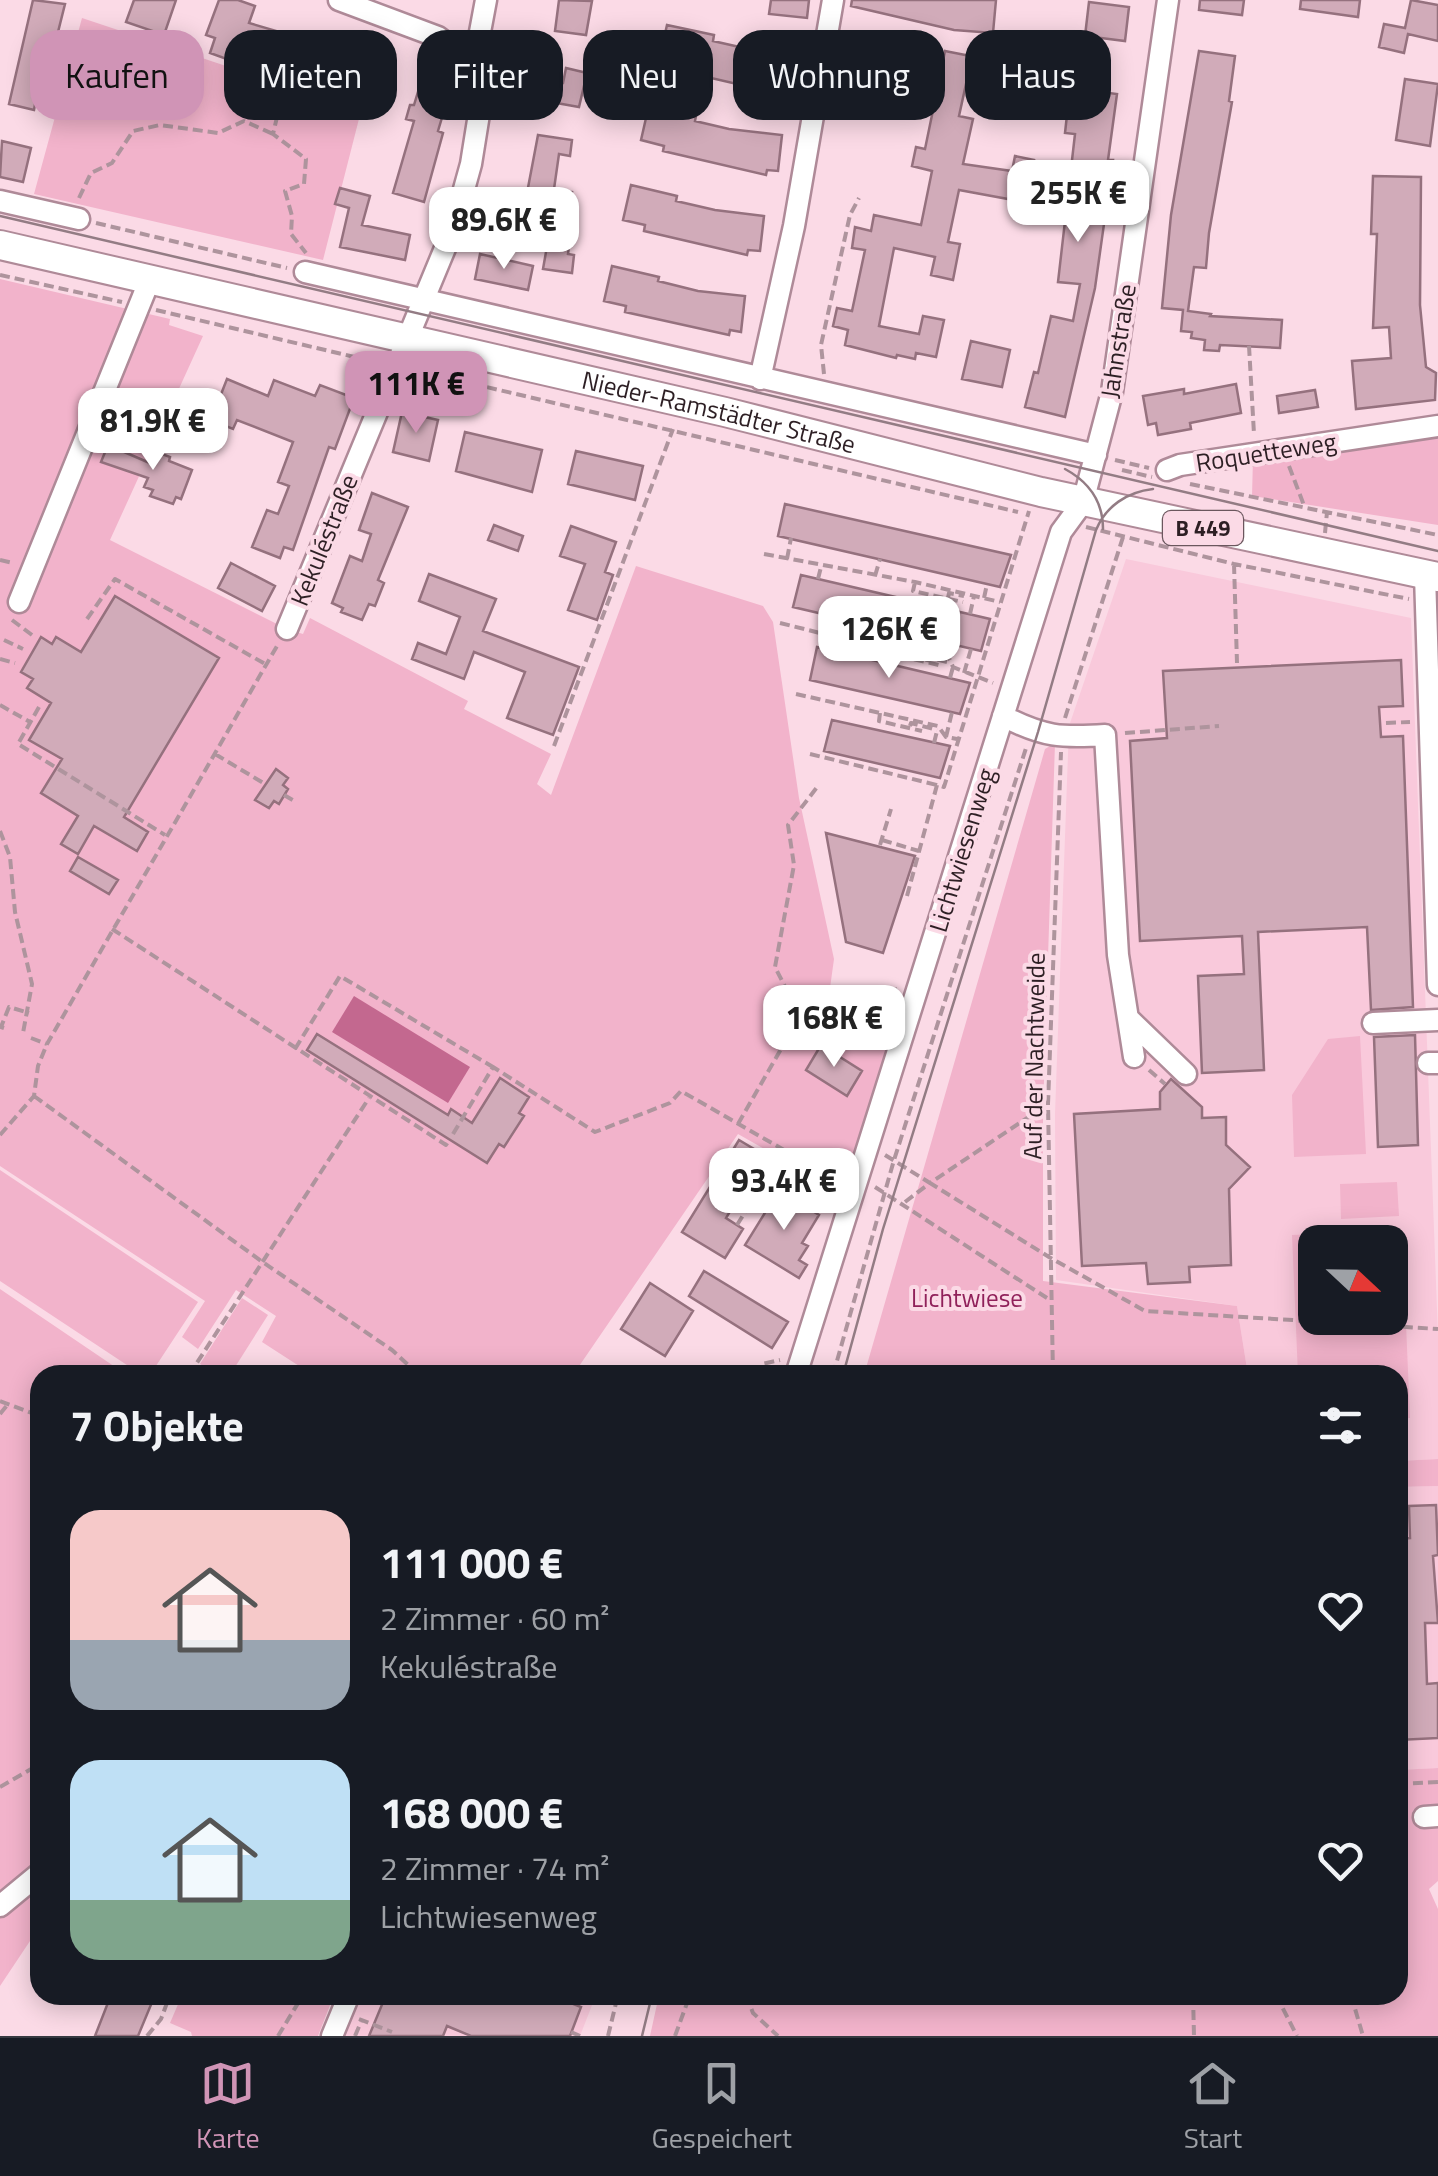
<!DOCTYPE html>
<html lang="de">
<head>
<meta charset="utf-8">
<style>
	:root { --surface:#171b24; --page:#242831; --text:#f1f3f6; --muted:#9ea1a6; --line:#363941; --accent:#d094b6 }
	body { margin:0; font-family:"Titillium Web",sans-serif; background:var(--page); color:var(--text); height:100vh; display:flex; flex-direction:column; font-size:38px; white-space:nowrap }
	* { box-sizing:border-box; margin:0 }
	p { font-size:32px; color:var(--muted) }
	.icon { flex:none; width:55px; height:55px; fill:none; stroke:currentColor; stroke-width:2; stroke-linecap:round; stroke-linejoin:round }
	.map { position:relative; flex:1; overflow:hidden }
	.details { position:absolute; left:30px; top:1365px; width:1378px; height:640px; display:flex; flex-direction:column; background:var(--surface); border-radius:30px; box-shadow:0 5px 25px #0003 }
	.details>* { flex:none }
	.banner { position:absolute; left:30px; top:30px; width:1380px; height:90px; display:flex; gap:20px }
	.needle { width:65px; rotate:112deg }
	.fabs { position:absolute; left:1298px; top:1225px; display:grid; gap:20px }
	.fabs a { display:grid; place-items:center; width:110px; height:110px; border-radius:20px; background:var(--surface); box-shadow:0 5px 25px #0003; font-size:50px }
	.price { position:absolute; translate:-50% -85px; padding:0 22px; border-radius:20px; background:#fff; color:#222; font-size:32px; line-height:65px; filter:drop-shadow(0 2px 5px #0008) }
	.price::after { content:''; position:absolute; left:50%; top:60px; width:30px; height:22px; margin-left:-15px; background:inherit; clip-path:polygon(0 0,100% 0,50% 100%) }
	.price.selected { background:var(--accent); color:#111 }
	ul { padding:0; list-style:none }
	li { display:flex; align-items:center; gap:30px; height:250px; padding:0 40px }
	li span { display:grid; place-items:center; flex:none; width:280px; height:200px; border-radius:30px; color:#555 }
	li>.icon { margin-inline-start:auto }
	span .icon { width:120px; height:120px; fill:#fffc; stroke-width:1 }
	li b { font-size:42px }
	h2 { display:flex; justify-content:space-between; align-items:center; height:120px; padding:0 40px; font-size:42px }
	.pill { padding:0 35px; border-radius:30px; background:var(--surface); box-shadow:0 5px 25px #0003; font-size:35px; line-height:90px }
	.pill.selected { background:var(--accent); color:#111 }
	.tabs { display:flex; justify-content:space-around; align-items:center; height:140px; border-top:2px solid var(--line); background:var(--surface); font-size:28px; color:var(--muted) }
	.tabs a { display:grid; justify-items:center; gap:5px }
	.tabs .selected { color:var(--accent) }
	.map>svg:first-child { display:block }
</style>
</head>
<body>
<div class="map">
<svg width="1438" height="2036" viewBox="0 0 1438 2036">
	<rect width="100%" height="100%" fill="#fbdae6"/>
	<!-- built -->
	<path fill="#f9c9db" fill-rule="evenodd" d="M1126,559L1411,618L1438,1336V1459L1398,1461V1375H1248L1237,1306L1056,1280L1055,1114L1069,726ZM1315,1242H1390V1318H1315Z
		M1438,1486V1768L1398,1770V1487Z
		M354,1995H596L580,2036H338Z"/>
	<!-- green -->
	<path fill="#f2b3cb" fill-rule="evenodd" d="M82,18L361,111L323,260L34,194Z
		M0,279L170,319L169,325L203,336L110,540L287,629L303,634L310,618L468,701L464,709L551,754L537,784L551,795L636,566L763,606L773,622L799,798L834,959L830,988L815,1029L824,1013L910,996L845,1195L738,1134L573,1375H313L262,1342L276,1316L236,1290L198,1349L182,1337L205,1301L0,1166Z
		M1438,434V525L1252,496L1253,459Z
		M1055,743L1043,1111V1281L1237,1306L1248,1375H864L1045,749Z
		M1360,1036L1366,1154L1294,1157L1292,1095L1328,1039Z
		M0,1170L198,1302L150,1375H142L0,1281Z
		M1397,1182L1399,1216L1341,1219L1340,1184Z
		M1402,1230L1410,1418L1398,1419V1375H1298L1292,1235ZM1315,1242H1390V1318H1315Z
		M0,1289L127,1375H40V1926L0,1986Z
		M242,1298L268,1315L230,1375H217L200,1364Z
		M1438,1459V1486L1398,1487V1461Z
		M1438,1768V1881L1429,1889L1438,1909V2036H650L659,1995H1398V1770Z
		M182,1995H334L318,2036H192L191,2032L170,2023Z"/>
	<!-- water -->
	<path fill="#c3688f" d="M354,996L470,1067L448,1103L332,1032Z"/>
	<!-- building -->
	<path fill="#d1abb9" stroke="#95717e" stroke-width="2.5" d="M33,0L65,4L49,68H52L46,95L37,93L34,110L9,104Z
		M134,0H176L164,35L126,22Z
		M219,0H238L255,6L249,23L307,40L303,51L364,72L357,90L334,83L332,92L300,81L302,73L246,56L243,65L210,53L215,38L206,35Z
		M559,0L592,1L586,35L555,31Z
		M771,0H809L807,18L769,14Z
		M852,0H996L993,33L954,30L851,6Z
		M1200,0H1244L1242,15L1199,10Z
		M1301,0H1360L1358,17L1300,9Z
		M1411,0L1438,5V41L1408,34L1404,53L1379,47L1384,24L1405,28Z
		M1089,2L1129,7L1125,41L1085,36Z
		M667,25L714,35L713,41L744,48L800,54L796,91L786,90L784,95L681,71L682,65L659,60Z
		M945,51L1016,65L1014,74L1033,78L1025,114L1005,110L1009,93L966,84L959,116L973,119L963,164L1012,171L1015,156L1034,160L1026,195L1010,192L1008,199L959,190L948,242L960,244L953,280L931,275L935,257L894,248L879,326L919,334L923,316L944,320L936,357L916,353L915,359L897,355L896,358L845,345L848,330L833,326L837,308L852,311L865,250L852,248L855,227L871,231L874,215L921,225L932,171L912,166L916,147L925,149L938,86L922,82L926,63L942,66Z
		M1199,51L1235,56L1229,101L1232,102L1209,233L1206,268L1194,267L1188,311L1211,314L1210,316L1282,320L1280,348L1220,345L1219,351L1204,350L1205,340L1191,338L1192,332L1181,331L1183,310L1162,308L1171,215Z
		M566,68L587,73L579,107L545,101V84L563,83Z
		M424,72L444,78L441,88L449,94L438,131L443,133L424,202L393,193L414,121L406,119L410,105H414Z
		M1405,79L1438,84L1430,146L1396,140Z
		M1070,88L1117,94L1108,160H1113L1095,288L1065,417L1025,407L1034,372L1038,373L1051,316L1073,321L1080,284L1058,282L1075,134L1065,133Z
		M649,105L696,116L695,121L729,129L782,135L778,171L767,170L766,175L663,151L664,146L641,140Z
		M538,135L572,140L570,156L559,154L554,189L572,192L564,237L570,238L568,254L574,255L572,273L543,269L549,235L520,230Z
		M2,141L31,148L23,182L0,177Z
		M1373,176L1421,177L1420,305L1426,367L1436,373L1435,400L1356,409L1352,361L1391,358L1389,327L1373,328L1377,234H1371Z
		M631,185L677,196L676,201L715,210L764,216L760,251L748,250L747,255L644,231L645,225L623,220Z
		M340,188L370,196L362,225L410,235L405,260L340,247L349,208L335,204Z
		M480,254L533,266L528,290L475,279Z
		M612,266L659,277L658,281L698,291L745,296L741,332L730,330L729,335L625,312L626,306L604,301Z
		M971,341L1010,350L1002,387L962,379Z
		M227,379L268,396L274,380L315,396L320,385L354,398L335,449L329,447L293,550L284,547L280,558L252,547L267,510L278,514L289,486L278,482L293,442L237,420L233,429L186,410L193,392L218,402Z
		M1236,384L1241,413L1190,423L1191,429L1158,435L1156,423L1148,425L1143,396L1184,389V394Z
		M1315,390L1318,407L1279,413L1277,396Z
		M402,412L438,420L429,461L393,452Z
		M465,432L542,450L532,492L456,471Z
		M108,445L152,464L157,452L170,457L169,461L192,470L181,499L176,497L173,504L150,496L153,490L144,487L148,478L101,462Z
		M576,451L643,466L635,500L568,484Z
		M372,493L408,507L378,580L384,583L375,606L369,604L362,620L341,612L343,608L332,603L350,556L362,561L371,534L359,530Z
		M785,504L1011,555L1000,587L987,584L778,536Z
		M494,525L523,536L518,551L488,540Z
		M571,526L616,542L605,572L613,575L597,620L568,610L585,564L560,556Z
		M231,563L275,586L262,611L218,588Z
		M429,574L496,599L483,631L579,667L553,735L507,718L525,672L474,652L464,679L412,659L418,643L446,654L460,617L419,601Z
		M801,575L990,619L981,651L793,607Z
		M115,596L219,658L124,817L148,832L137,851L94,826L78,854L61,844L78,816L41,793L62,759L29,740L51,703L27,688L33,679L21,672L41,637L52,644L56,637L81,652Z
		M817,647L970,683L960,714L810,680Z
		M1401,660L1403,706L1379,707L1381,737L1403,736L1413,1007L1371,1010L1367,927L1258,932L1264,1070L1202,1073L1198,976L1244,974L1242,936L1140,941L1130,741L1167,738L1163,671Z
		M832,720L950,746L940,778L824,751Z
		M276,769L288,778L283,785L288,789L279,804L274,801L269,808L255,800Z
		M826,833L915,856L883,953L846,942Z
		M78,857L118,880L109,894L70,871Z
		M317,1034L448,1115L451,1109L472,1123L500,1078L529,1097L519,1113L524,1116L504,1147L499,1144L487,1163L307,1050Z
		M1415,1035L1418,1145L1378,1147L1374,1037Z
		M821,1045L862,1071L847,1096L806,1070Z
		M1171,1079L1202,1107V1118L1226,1117V1145L1250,1167L1229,1189L1231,1265L1189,1267L1190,1282L1148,1284L1146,1263L1082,1266L1074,1114L1160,1109V1092Z
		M739,1140L764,1155L726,1218L743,1229L725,1258L682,1232Z
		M779,1190L819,1215L802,1243L808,1246L799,1260L807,1265L799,1278L745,1245Z
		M704,1271L788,1322L772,1348L689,1296Z
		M650,1283L693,1311L665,1356L621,1329Z
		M1436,1505L1438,1555L1433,1556L1438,1623H1425L1427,1684L1438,1683V1738L1398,1740V1609H1403L1398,1539L1410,1538L1409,1506Z
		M111,1995H155L138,2036H95Z
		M386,1995H551L581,2007L570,2036H471L447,2026L443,2036H369Z"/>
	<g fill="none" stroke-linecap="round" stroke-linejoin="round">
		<!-- minor casing -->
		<g stroke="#af8a98" stroke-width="25">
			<path id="minor" d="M339,0L438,37L474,64
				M0,201L79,219
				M305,272L1096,455
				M760,379L794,226L833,0
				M1167,470L1180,465L1438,426
				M1425,575L1438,985
				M19,602L150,279
				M287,629L453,229L471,164L480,108L474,64L486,0
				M1003,716C1043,737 1062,738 1105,735L1118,955L1134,1057
				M1128,1018L1186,1074
				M1373,1023L1438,1020
				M1428,1063H1438
				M796,1375L1061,532L1083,502L1112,392L1168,0
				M1424,1817L1438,1816
				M0,1906L40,1873
				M332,2036L349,1995"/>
		</g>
		<!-- major casing -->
		<g stroke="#af8a98" stroke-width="32">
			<g id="major">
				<path id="s1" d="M0,245L725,412L1041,492L1438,577"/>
			</g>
		</g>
		<!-- path -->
		<path stroke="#ae949d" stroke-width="4" stroke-dasharray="10 5" stroke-linecap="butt" d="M299,96L278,113L273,134L306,159L304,184L285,191L292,216L291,234L306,253
			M79,198L91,173L112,163L133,131L160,125L218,133L244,121L273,134
			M96,223L287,268
			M0,275L122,302
			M156,310L380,363
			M1249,346L1254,434
			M414,370L1018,512
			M824,374L821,345L850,215L859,198
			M1115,460L1149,468
			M1289,466L1305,508
			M1122,470L1152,477
			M1190,484L1438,535
			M1086,527L1234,564L1409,599
			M1325,533L1327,512
			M764,554L915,582L1000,602
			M787,559L791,538
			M0,560L13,563
			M1234,564L1237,663
			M875,576L880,559
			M818,579L821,567
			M915,582L913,591L963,602
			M948,598L949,593L964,596
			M984,598L987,584
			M970,614L974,596
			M87,619L115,579L267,665
			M12,620L32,635
			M780,623L852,641L949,658L953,667L993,683
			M4,640L23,649
			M894,647L892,654L943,666
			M850,654L852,641
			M0,659L15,663
			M927,662L928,657L947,662
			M964,673L971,649
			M950,678L953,667
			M796,694L938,726L946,737L957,739
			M0,705L30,722
			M39,707L18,744L165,835
			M880,713L879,721L922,731
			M1065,718L1123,537
			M1386,723L1410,722
			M910,726L911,723L937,730
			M1125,733L1219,726
			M946,737L952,712
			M934,743L937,731
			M554,746L673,429
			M215,754L265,784
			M810,754L937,785
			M284,795L296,802
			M0,831L10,857L15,912L32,984L23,1033
			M882,840L919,851
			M880,845L891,809
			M907,896L937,785L944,787L1029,511
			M112,929L446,1145L450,1139
			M801,1016L898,989
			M4,1028L1,1027L9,1007L29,1013
			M31,1038L47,1044
			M295,1049L340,976L493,1067
			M1149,1070L1165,1084
			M34,1096L264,1263L392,1350L419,1375
			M738,1124L800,1016L775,967L794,865L788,825L818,786
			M453,1134L493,1067L595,1132L670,1103L681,1091L784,1150H830L843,1164
			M0,1135L34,1096L38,1066L47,1044L277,646
			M885,1155L930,1183L1048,1104
			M875,1187L1047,1298
			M905,1202L930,1183L1049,1257L1145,1311L1438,1329
			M737,1225L784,1150
			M189,1375L369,1098
			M756,1375L762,1364L780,1360
			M833,1375L894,1160L1027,745
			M1053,1375L1048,1104L1061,752
			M0,1401L40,1416
			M0,1414L8,1404
			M1398,1784L1438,1782
			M0,1787L40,1764
			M605,1995L617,2003
			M746,1995L753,2013L778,2036
			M1193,1995L1194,2036
			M1276,1995L1297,2036
			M1351,1995L1363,2036
			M359,2019L392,2032
			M571,2032L580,2036
			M147,2036L161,2019L170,1995
			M278,2036L303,1995
			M355,2036L361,2022
			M608,2036L618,1995
			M675,2036L690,1995"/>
		<!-- minor -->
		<use href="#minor" stroke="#fff" stroke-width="20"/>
		<!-- major -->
		<use href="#major" stroke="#fff" stroke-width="28"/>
		<!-- tram -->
		<path stroke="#937c84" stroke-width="2.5" d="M0,216L1438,551
			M1065,469C1089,482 1103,501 1103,529
			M843,1375L883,1229L1038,732L1096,530C1106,506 1127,492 1153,489
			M642,2036L652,1995"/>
	</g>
	<g text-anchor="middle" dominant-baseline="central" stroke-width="8" stroke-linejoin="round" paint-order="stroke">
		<!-- shield labels -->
		<rect fill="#fbdae6" stroke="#6b575e" stroke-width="2.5" x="1163" y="511" width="80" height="34" rx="8"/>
		<g font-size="22" font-weight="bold" fill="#2d1f24">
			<text x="1203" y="528">B 449</text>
		</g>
		<!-- street labels -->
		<g font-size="25" fill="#2d1f24" stroke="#fbdae6">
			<text transform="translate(1118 341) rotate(-81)">Jahnstraße</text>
			<text stroke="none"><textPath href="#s1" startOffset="738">Nieder-Ramstädter Straße</textPath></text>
			<text transform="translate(1266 452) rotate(-9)">Roquetteweg</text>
			<text transform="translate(324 540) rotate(-68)">Kekuléstraße</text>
			<text transform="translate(962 850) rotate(-73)">Lichtwiesenweg</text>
			<text transform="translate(1034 1056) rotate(-89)">Auf der Nachtweide</text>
		</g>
		<!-- park labels -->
		<g font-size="25" fill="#90215a" stroke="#fbdae6">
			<text x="967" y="1298">Lichtwiese</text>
		</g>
	</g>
</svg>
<div class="fabs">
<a><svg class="needle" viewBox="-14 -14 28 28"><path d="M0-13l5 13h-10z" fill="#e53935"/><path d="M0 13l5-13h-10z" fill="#9ea1a6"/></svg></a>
</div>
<b class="price" style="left:1078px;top:245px">255K €</b>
<b class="price" style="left:504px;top:272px">89.6K €</b>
<b class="price selected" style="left:416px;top:436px">111K €</b>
<b class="price" style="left:153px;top:473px">81.9K €</b>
<b class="price" style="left:889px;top:681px">126K €</b>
<b class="price" style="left:834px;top:1070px">168K €</b>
<b class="price" style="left:784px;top:1233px">93.4K €</b>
<div class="banner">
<a class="pill selected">Kaufen</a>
<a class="pill">Mieten</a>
<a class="pill">Filter</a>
<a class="pill">Neu</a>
<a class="pill">Wohnung</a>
<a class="pill">Haus</a>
</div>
<section class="details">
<h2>7 Objekte<svg class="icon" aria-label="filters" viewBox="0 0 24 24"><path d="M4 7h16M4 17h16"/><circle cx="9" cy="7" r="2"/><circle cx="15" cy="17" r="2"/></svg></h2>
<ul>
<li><span style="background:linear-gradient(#f6c9c9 65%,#9aa5b1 0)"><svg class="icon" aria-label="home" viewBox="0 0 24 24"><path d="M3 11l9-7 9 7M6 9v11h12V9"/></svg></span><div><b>111 000 €</b><p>2 Zimmer · 60 m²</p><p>Kekuléstraße</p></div><svg class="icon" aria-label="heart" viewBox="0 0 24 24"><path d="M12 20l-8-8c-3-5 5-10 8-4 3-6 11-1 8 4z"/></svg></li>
<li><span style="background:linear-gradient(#bfe0f5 70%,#7fa58c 0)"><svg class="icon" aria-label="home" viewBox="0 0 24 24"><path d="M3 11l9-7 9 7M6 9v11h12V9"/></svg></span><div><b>168 000 €</b><p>2 Zimmer · 74 m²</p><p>Lichtwiesenweg</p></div><svg class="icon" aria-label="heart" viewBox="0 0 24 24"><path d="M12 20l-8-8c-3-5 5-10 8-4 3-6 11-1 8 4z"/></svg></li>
</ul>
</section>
</div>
<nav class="tabs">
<a class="selected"><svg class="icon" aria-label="map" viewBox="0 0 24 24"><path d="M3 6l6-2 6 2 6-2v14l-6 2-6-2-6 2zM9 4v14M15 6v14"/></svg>Karte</a>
<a><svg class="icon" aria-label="saved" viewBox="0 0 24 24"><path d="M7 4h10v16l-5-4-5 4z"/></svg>Gespeichert</a>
<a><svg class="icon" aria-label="home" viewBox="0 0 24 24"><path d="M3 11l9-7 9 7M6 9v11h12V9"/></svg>Start</a>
</nav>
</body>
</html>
